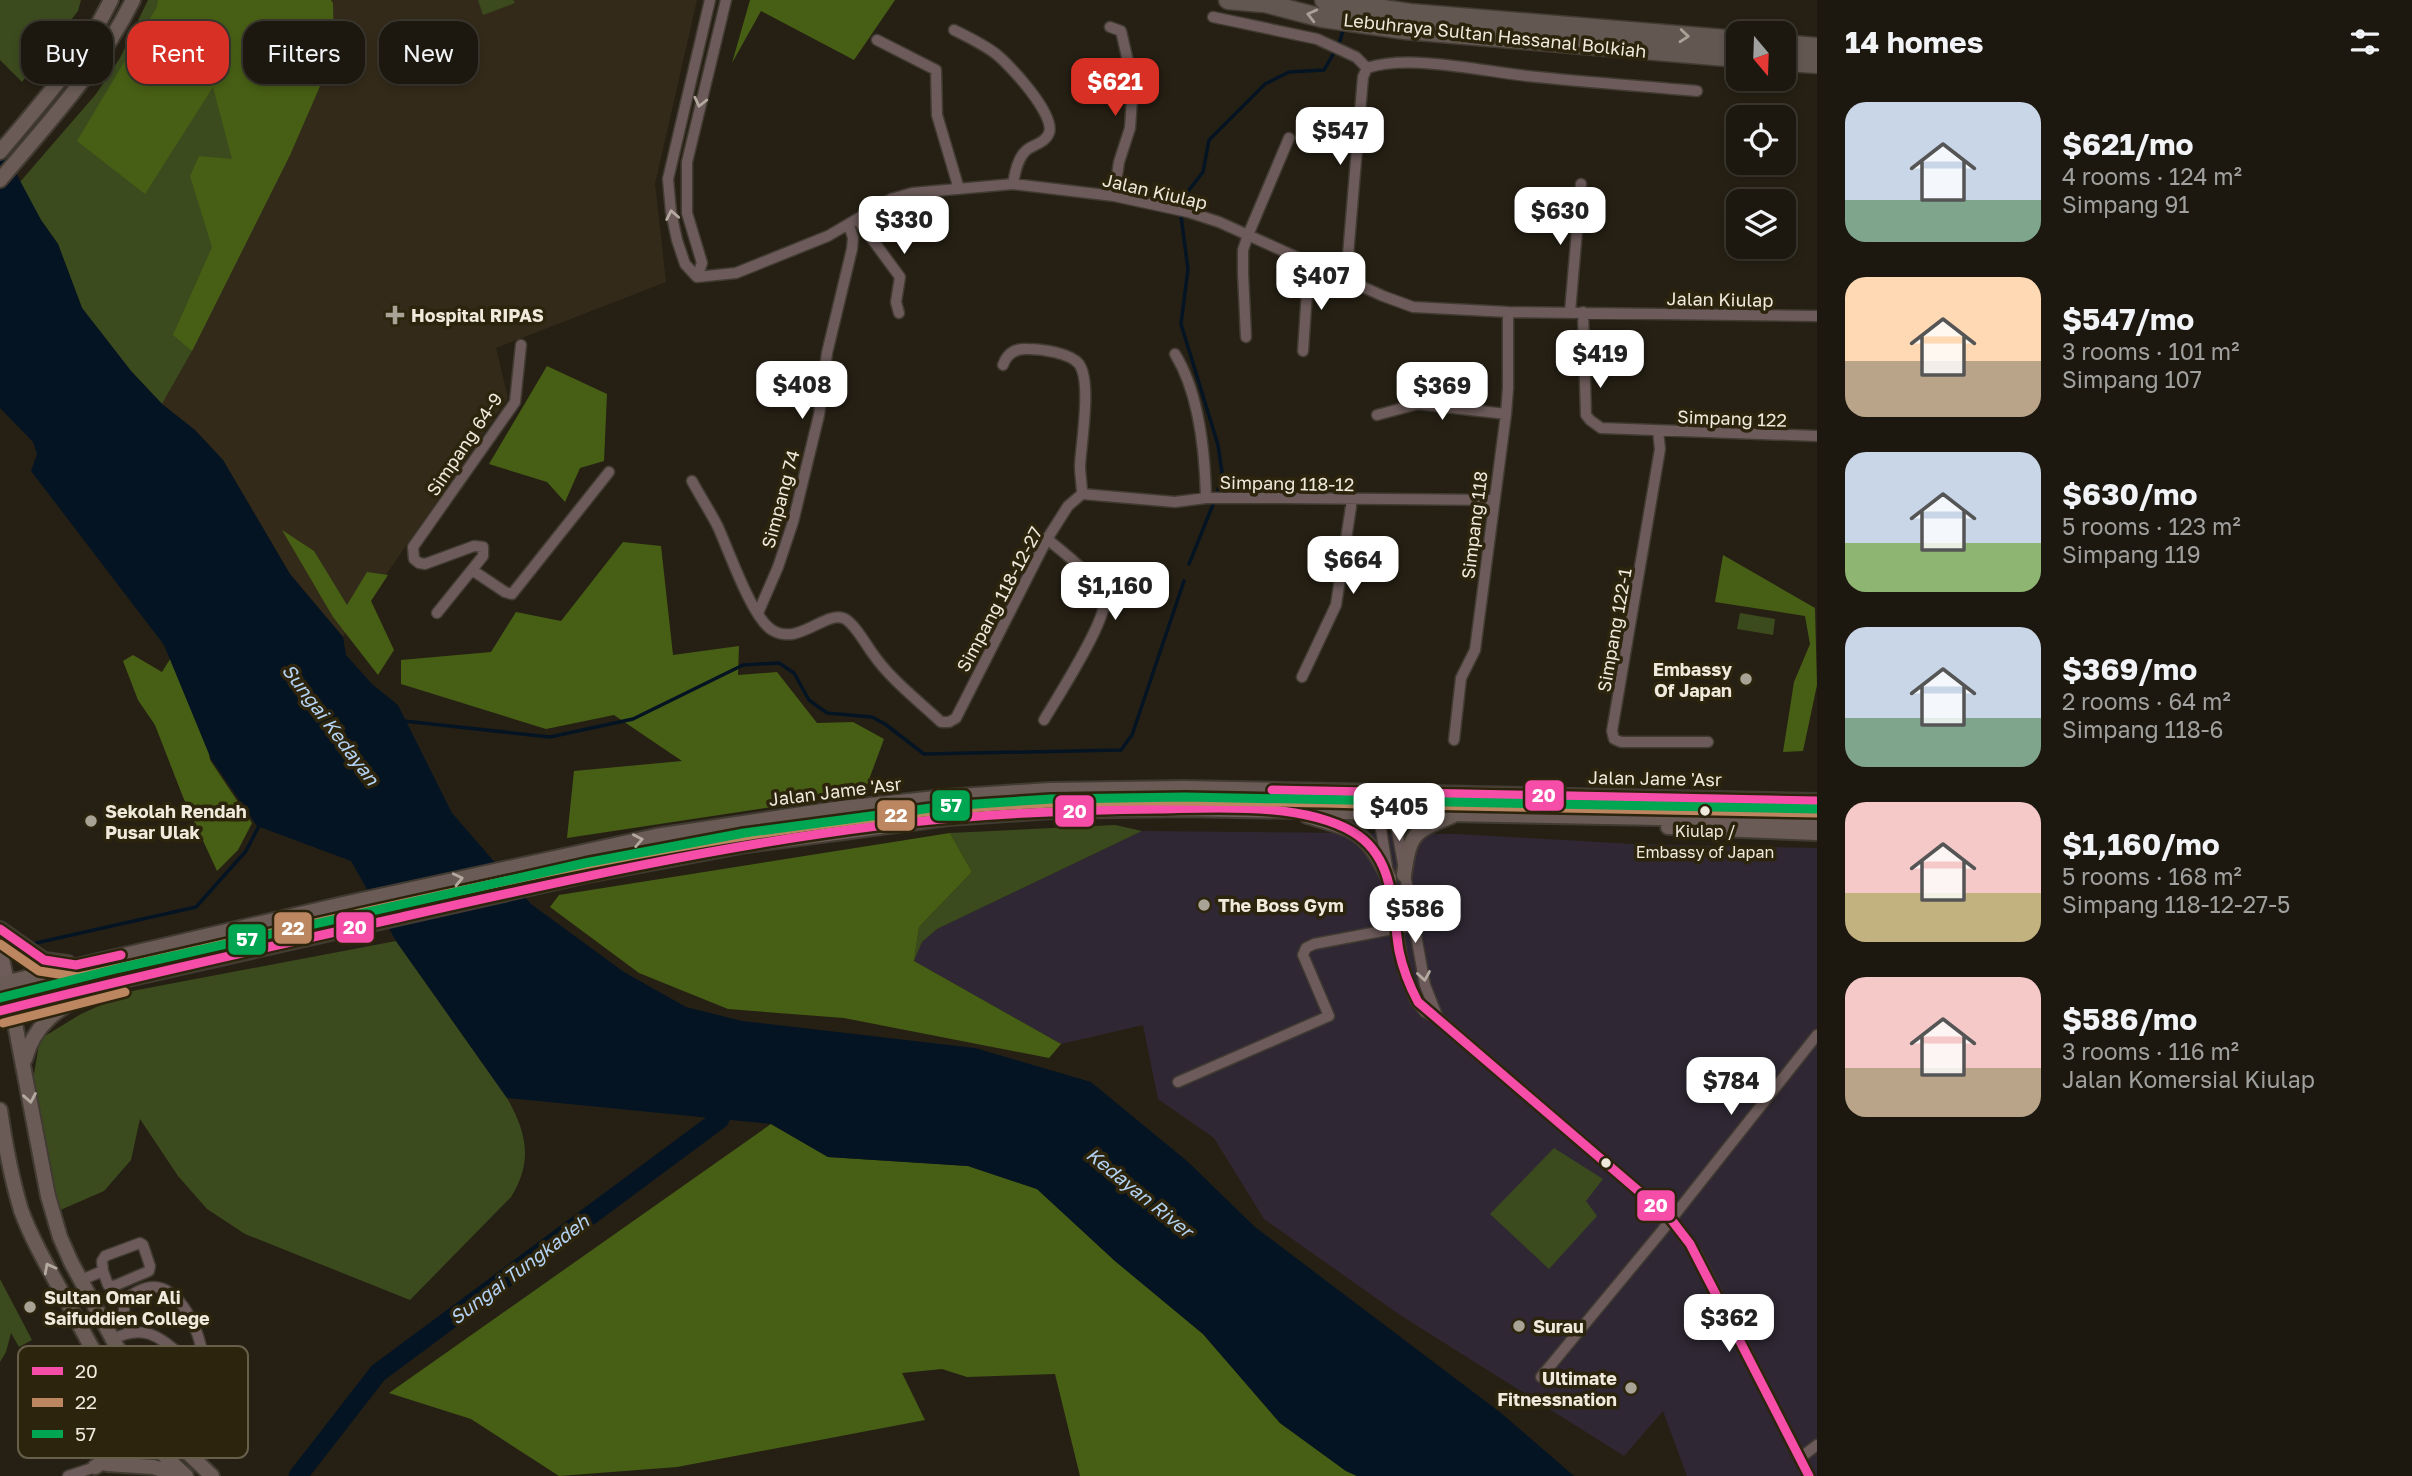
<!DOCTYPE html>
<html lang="en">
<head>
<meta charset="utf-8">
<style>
	:root { --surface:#1c180f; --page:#29251d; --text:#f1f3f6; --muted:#a0a09e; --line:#3a372f; --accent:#d93025 }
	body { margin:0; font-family:"Golos Text",sans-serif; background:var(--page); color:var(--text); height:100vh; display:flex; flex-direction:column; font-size:26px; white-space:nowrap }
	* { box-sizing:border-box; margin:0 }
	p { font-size:23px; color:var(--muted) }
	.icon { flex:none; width:38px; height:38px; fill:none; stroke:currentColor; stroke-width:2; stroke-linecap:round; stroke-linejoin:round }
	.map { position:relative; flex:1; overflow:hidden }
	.drawer { display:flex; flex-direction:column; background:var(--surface); width:595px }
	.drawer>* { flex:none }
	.top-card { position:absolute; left:21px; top:21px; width:665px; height:63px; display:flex; gap:14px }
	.needle { width:46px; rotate:161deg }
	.fabs { position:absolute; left:1726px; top:21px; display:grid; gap:14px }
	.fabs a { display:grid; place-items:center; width:70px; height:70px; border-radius:14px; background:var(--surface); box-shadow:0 4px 10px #0003,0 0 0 2px var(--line); font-size:35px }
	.price { position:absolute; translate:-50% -60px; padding:0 16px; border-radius:14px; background:#fff; color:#222; font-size:23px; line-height:46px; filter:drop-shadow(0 2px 4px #0008) }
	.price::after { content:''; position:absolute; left:50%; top:42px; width:21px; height:16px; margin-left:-10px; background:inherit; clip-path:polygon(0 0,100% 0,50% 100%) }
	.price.active { background:var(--accent); color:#fff }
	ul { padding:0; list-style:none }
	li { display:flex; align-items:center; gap:21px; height:175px; padding:0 28px }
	li span { display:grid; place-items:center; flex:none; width:196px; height:140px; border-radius:21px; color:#555 }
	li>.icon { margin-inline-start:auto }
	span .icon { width:84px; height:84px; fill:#fffc; stroke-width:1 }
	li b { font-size:30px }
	h2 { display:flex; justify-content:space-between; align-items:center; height:84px; padding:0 28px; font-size:30px }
	.tag { padding:0 24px; border-radius:21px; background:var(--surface); box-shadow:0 4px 10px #0003,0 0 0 2px var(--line); font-size:24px; line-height:63px }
	.tag.active { background:var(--accent); color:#fff }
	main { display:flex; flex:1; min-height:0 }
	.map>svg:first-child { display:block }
</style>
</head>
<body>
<main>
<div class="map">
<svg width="1817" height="1476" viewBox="0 0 1817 1476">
	<rect width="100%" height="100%" fill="#262014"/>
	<!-- commercial -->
	<path fill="#2f2834" d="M1142,831L1458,834L1632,844L1817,848V1476H1687L1663,1411L1624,1456L1400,1315L1264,1219L1214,1138L1158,1099L1143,1025L1061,1044L914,961L922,942L937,929Z"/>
	<!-- medical -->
	<path fill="#332a1a" d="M331,0H697L655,184L666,282L496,348L508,398L343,637L290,574L223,460L195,430L162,404L192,351L291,153L318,91L334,51Z"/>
	<!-- green -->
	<path fill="#3b4b1e" d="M0,0H81L78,11L22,82L0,60Z
		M148,0H158L291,153L192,351L162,404L131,371L82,308L58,244L41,220L20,182L96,94L120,58Z
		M478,0H513L515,3L483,15Z
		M1740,613L1775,619L1773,635L1737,629Z
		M1115,825L1142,831L937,929L922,942L914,961L919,927L972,872L950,833Z
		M396,941L507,1098C527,1133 533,1162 511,1197L410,1300L245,1234L207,1209L178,1176L140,1119L131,1160L104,1191L58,1211L32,1085L40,1039L81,1014L132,991Z
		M1554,1148L1603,1179L1586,1201L1597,1216L1549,1269L1490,1214Z
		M0,1279L32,1340L19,1347L11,1333L6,1352L0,1362Z"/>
	<!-- forest -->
	<path fill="#475f14" d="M158,0H331L333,3L334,51L318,91L291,153L192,351L173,335L212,247L190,176L199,156L232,159L213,87L145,194L77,141L157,7Z
		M750,0H895L854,60L761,11L732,63Z
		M547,366L607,394L604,461L580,468L565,502L547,482L489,464Z
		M282,530L314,551L347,605L367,572L388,575L371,601L394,650L378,675L333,617Z
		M623,542L661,546L673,655L739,646L738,675L777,672L817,723L853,722L884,739L864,793L567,838L574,771L682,761L614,715L546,729L401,684V660L491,652L516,612L561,621Z
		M1723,555L1815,608L1817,685L1803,751L1783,752L1794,682L1810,644L1805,616L1715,602Z
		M133,655L162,672L172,656L204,719L210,760L252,823L238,850L217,871L183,797L155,725L138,700L123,661Z
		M950,833L972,872L919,927L914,961L1061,1044L1049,1058L844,1018L728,1009L639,973L550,907L559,895Z
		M771,1124L828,1157L968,1166L1037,1189L1115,1261L1203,1334L1280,1423L1346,1471L1357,1476H1080L1055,1374L967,1377L942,1369L902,1373L925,1420L677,1467L559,1476L471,1419L389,1393Z"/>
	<!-- water -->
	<path fill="#051423" d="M0,143L41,220L58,244L82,308L131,371L162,404L195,430L223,460L290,574L343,637L346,655L372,684L398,705L452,813L531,904L624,972L686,1007L742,1021L975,1048L1091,1082L1187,1161L1255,1227L1501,1413L1574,1476H1357L1346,1471L1280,1423L1203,1334L1115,1261L1037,1189L968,1166L828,1157L771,1124L507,1098L396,941L351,861L257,826L211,759L164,645L31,471L37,454L33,442L0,408Z"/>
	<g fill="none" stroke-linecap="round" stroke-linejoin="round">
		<!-- stream -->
		<path stroke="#051423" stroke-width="3.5" d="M1182,199L1203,172L1209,140L1265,84L1289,72L1324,70L1339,44L1344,27
			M1181,216L1188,269L1181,324L1218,445L1222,472L1218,490
			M1189,564L1214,502
			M404,721L550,737L633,719L743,665L779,663L794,673L809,700L827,713L872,717L885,724L924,754L1121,750L1132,735L1184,581
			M36,943L196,907L246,851L261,822"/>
		<!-- river -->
		<path stroke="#051423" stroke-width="19" d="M298,1476L378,1373L720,1119L729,1094"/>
		<!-- minor casing -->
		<g stroke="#413b32" stroke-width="13">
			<path id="minor" d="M1213,17L1317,39L1356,57L1367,68
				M1110,27L1121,31L1133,83L1130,128L1119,162L1114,196
				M954,30C968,37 983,44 996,54C1010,65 1056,115 1049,133C1045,143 1035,144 1028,149C1018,156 1015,172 1013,184
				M877,40L936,70L937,115L959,189
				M858,220L900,277L896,302L899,313
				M697,277L736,273L828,236L891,199L912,193L1013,184L1114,196L1188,212L1219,222L1383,296L1413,307L1508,312L1817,316
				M697,277L685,264L677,240L671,212L668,179L710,0
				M697,277L702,263L687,213V162L726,0
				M1346,279L1363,77L1367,68C1410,54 1482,71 1527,76C1583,82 1641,86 1697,91
				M1570,312L1581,184
				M1583,312L1586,415L1590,420L1601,428L1817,436
				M1246,337L1243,273V250L1248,235L1289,138
				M1303,351L1307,292L1321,267
				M1175,354C1199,393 1205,453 1206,498
				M1003,365C1007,354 1015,348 1028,349C1042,349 1070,353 1079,364C1092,382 1081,443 1080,466C1080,475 1082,485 1082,494
				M1377,415L1418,404L1506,414
				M1658,431L1660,449L1612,731L1614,739L1621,742H1708
				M692,481C700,496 710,511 718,527C729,551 752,618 772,630C798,646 824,612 843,618C853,621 867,646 873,654C891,680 919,701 941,722H949L956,718L1047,539L1068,506L1082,494
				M1082,494L1175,502L1206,498H1281L1493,500
				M472,570L505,592L512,594L609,472
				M437,613L483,556V547L474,546L425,564L419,563L414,559L413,547L515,402L521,345
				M758,613L778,567L793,522L819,415L827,353L852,249L853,238L849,225
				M1302,677L1336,605L1352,500
				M1044,720C1057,698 1104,625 1104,603C1103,582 1063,552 1047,539
				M1454,740L1461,678L1475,650L1506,414L1508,388V312
				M1375,792L1404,972L1416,1001L1425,1012L1438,1018L1670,1218L1697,1255L1809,1476
				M1390,792L1425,985L1438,1018
				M1178,1082L1329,1016L1303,955L1306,948L1314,944L1414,925
				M81,1280L103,1271L108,1285L114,1286L149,1271L150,1266L143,1245L140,1243L105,1256L102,1261L103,1271
				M113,1339C147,1322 161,1339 187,1360L202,1354C200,1332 181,1288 154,1287C143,1287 134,1293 124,1300V1316L131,1331
				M1541,1377L1661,1232L1817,1035
				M1800,1458L1817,1445
				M68,1476L157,1447"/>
		</g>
		<!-- secondary casing -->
		<g stroke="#413b32" stroke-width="18">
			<path id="secondary" d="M0,950L7,982"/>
		</g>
		<!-- primary casing -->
		<g stroke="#413b32" stroke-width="18">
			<path id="primary" d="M0,152C40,104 84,56 111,0
				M0,180C48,123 100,67 133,0
				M1307,816C1357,831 1365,830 1389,878
				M1668,827L1817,833
				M1404,875C1410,833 1413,832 1452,816
				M0,929L44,960L68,963
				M7,982L48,1196L60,1237L71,1262L132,1375L173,1433L190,1455L212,1476
				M0,984L343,904L656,836L842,808L945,797L1050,790L1184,788L1817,801
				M0,1011L123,980L587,875L746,845L948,818L1051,811L1185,809L1817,821
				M25,1059C34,1025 58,1007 89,994
				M0,1110C5,1144 11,1177 21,1210C33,1243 52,1274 69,1305C102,1367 132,1429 186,1476
				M144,1406L155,1427L157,1447
				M107,1464L153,1467L182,1476
				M95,1467C117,1453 133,1443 129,1414"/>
		</g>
		<!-- motorway casing -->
		<g stroke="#413b32" stroke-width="21">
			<path id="motorway" d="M1228,0L1262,3
				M1253,0L1322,18L1405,30L1738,58
				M1324,0L1410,13L1738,40
				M1783,44L1817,47
				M1783,62L1817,64"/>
		</g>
		<!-- minor -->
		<use href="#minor" stroke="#6c5b5a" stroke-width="10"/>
		<!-- secondary -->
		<use href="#secondary" stroke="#6d5c5a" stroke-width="14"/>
		<!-- primary -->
		<use href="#primary" stroke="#6a5b56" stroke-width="14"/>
		<!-- motorway -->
		<use href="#motorway" stroke="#625751" stroke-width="18"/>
		<!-- bus-1 casing -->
		<g stroke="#2d240d" stroke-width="14">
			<path id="bus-1" d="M1272,790L1817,801
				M0,929L44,960L76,965L121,955
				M0,1011C135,976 270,947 406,916C562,881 718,846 877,826C971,814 1065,810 1159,809C1217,808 1302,802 1353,832C1395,857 1392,908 1399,951C1403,970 1409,985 1418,1002L1670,1218L1690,1244L1809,1476"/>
		</g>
		<!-- bus-2 casing -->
		<g stroke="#2d240d" stroke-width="14">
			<path id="bus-2" d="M0,944L39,971L78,977C365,913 650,839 943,810C1084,797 1226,801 1367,804C1517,807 1667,810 1817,813
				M3,1023L125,992"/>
		</g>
		<!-- bus-3 casing -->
		<g stroke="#2d240d" stroke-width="14">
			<path id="bus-3" d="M0,998L120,968L585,863L744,833L946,806L1051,799L1185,797L1817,809"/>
		</g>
		<!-- bus-1 -->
		<use href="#bus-1" stroke="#f54da8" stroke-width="9"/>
		<!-- bus-2 -->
		<use href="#bus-2" stroke="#bb8660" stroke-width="9"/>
		<!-- bus-3 -->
		<use href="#bus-3" stroke="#00a651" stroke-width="9"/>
	</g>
	<!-- one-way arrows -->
	<defs><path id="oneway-chevron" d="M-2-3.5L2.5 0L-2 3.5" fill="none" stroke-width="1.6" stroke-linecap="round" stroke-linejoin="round" transform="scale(1.75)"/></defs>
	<g stroke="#a9a096">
		<use href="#oneway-chevron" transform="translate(1312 15) rotate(-166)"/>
		<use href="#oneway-chevron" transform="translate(1684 36) rotate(5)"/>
	</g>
	<g stroke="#b5aaa2">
		<use href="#oneway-chevron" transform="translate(700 102) rotate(103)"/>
		<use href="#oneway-chevron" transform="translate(672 215) rotate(-101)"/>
		<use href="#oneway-chevron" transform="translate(1424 976) rotate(81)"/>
	</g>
	<g stroke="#b4aaa0">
		<use href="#oneway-chevron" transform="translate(638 840) rotate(-11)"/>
		<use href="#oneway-chevron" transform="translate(458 879) rotate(-13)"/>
		<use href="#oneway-chevron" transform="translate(30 1098) rotate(80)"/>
		<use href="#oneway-chevron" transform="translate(49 1268) rotate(-118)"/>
	</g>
	<!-- markers -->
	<g fill="#a9a396" stroke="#2d240d" stroke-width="2.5">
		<path d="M391.5 304.5h7v7h7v7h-7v7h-7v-7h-7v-7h7z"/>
		<circle cx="1746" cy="679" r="7"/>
		<circle cx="91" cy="821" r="7"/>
		<circle cx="1204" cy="905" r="7"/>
		<circle cx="30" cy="1307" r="7"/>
		<circle cx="1519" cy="1326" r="7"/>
		<circle cx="1631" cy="1388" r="7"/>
	</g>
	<g fill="#f0eadc" stroke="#2d240d" stroke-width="2.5">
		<circle cx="1705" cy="811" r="6"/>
		<circle cx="1606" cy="1163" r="6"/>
	</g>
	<g text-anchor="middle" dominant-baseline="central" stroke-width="7" stroke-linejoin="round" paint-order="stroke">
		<!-- bus labels -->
		<g font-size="16" fill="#f0eadc" stroke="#2d240d">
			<text x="1705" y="831">Kiulap /<tspan x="1705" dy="21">Embassy of Japan</tspan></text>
		</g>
		<!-- street labels -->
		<g font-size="18" fill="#f0eadc" stroke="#2d240d">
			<text transform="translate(1495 35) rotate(6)">Lebuhraya Sultan Hassanal Bolkiah</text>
			<text transform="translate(1155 191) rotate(13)">Jalan Kiulap</text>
			<text transform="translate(1720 299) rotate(1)">Jalan Kiulap</text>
			<text transform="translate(1732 418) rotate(2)">Simpang 122</text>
			<text transform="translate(464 444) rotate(-56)">Simpang 64-9</text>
			<text transform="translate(1287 483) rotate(1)">Simpang 118-12</text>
			<text transform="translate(780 499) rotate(-75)">Simpang 74</text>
			<text transform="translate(1474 525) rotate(-83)">Simpang 118</text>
			<text transform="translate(999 599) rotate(-62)">Simpang 118-12-27</text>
			<text transform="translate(1614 630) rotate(-80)">Simpang 122-1</text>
			<text transform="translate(1655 778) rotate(1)">Jalan Jame 'Asr</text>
			<text transform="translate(835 791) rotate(-7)">Jalan Jame 'Asr</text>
		</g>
		<!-- poi labels -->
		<g font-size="18" font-weight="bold" fill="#f0eadc" stroke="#2d240d" text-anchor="start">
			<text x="411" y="315">Hospital RIPAS</text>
			<text x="1732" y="669" text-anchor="end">Embassy<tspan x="1732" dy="21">Of Japan</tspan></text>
			<text x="105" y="811">Sekolah Rendah<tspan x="105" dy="21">Pusar Ulak</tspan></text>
			<text x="1218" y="905">The Boss Gym</text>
			<text x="44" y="1297">Sultan Omar Ali<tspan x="44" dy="21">Saifuddien College</tspan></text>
			<text x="1533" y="1326">Surau</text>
			<text x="1617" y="1378" text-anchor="end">Ultimate<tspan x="1617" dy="21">Fitnessnation</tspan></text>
		</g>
		<!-- water labels -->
		<g font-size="19" font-style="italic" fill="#b3d3f4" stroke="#2d240d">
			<text transform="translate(331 724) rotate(53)">Sungai Kedayan</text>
			<text transform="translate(1140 1192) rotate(39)">Kedayan River</text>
			<text transform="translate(519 1269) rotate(-37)">Sungai Tungkadeh</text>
		</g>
	</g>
	<!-- legend -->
	<rect x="18" y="1346" width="230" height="112" rx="10" fill="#2d240d" stroke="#685f4b" stroke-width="2"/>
	<rect x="32" y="1367" width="31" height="8" fill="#f54da8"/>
	<rect x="32" y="1398" width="31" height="9" fill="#bb8660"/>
	<rect x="32" y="1430" width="31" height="8" fill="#00a651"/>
	<g font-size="19" fill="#f0eadc">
		<text x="75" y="1378">20</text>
		<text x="75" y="1409">22</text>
		<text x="75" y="1441">57</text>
	</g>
	<g stroke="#2d240d" stroke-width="2.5">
		<rect x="1524" y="779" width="41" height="33" rx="7" fill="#f54da8"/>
		<rect x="931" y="789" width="40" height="33" rx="7" fill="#00a651"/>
		<rect x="1054" y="794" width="41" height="34" rx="7" fill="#f54da8"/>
		<rect x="876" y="799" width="40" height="33" rx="7" fill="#bb8660"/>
		<rect x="335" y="911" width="40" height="33" rx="7" fill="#f54da8"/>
		<rect x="273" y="911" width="40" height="34" rx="7" fill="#bb8660"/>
		<rect x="227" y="923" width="40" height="33" rx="7" fill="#00a651"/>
		<rect x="1636" y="1189" width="40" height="33" rx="7" fill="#f54da8"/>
	</g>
	<g font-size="19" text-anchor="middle" font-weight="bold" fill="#fff">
		<text x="1544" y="802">20</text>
		<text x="951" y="812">57</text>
		<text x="1075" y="818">20</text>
		<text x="896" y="822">22</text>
		<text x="355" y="934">20</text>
		<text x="293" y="935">22</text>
		<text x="247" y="946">57</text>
		<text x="1656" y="1212">20</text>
	</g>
</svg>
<div class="fabs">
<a><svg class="needle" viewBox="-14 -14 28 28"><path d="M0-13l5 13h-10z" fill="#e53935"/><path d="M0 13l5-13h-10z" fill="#a0a09e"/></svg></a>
<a><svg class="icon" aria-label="locate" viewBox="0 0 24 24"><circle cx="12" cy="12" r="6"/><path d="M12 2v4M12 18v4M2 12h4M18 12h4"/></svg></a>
<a><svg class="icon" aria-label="layers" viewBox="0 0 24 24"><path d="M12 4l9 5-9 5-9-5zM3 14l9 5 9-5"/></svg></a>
</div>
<b class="price active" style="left:1115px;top:118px">$621</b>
<b class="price" style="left:1340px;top:167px">$547</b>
<b class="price" style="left:1560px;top:247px">$630</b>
<b class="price" style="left:904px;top:256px">$330</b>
<b class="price" style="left:1321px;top:312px">$407</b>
<b class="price" style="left:1600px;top:390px">$419</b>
<b class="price" style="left:802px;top:421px">$408</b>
<b class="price" style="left:1442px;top:422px">$369</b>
<b class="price" style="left:1353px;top:596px">$664</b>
<b class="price" style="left:1115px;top:622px">$1,160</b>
<b class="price" style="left:1399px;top:843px">$405</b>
<b class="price" style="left:1415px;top:945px">$586</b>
<b class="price" style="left:1731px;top:1117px">$784</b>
<b class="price" style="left:1729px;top:1354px">$362</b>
<div class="top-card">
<a class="tag">Buy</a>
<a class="tag active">Rent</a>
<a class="tag">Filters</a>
<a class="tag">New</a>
</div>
</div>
<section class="drawer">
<h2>14 homes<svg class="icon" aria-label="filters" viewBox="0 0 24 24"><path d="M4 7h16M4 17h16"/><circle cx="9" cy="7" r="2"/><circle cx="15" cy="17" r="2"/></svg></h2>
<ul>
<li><span style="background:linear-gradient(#c9d6e8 70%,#7fa58c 0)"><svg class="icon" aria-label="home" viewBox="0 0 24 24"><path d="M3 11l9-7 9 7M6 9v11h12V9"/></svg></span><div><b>$621/mo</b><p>4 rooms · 124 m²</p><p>Simpang 91</p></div></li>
<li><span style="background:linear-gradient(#ffd9b3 60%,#b9a48a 0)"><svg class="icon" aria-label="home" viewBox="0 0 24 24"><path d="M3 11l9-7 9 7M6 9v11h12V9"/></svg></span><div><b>$547/mo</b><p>3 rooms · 101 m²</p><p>Simpang 107</p></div></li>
<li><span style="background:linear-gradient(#c9d6e8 65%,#8fb573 0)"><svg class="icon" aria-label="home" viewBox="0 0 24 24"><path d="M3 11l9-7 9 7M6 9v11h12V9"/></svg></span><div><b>$630/mo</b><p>5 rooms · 123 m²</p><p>Simpang 119</p></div></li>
<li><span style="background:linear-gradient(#c9d6e8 65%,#7fa58c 0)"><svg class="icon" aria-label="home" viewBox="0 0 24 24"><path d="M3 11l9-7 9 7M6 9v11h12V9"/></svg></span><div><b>$369/mo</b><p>2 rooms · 64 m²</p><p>Simpang 118-6</p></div></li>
<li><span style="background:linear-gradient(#f6c9c9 65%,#c2b280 0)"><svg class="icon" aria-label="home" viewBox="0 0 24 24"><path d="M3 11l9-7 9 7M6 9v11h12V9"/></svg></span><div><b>$1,160/mo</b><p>5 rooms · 168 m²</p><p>Simpang 118-12-27-5</p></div></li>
<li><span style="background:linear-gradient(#f6c9c9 65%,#b9a48a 0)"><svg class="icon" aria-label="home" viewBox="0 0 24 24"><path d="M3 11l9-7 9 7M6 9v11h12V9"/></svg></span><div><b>$586/mo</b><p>3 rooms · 116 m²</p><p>Jalan Komersial Kiulap</p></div></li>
</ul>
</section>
</main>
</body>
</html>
